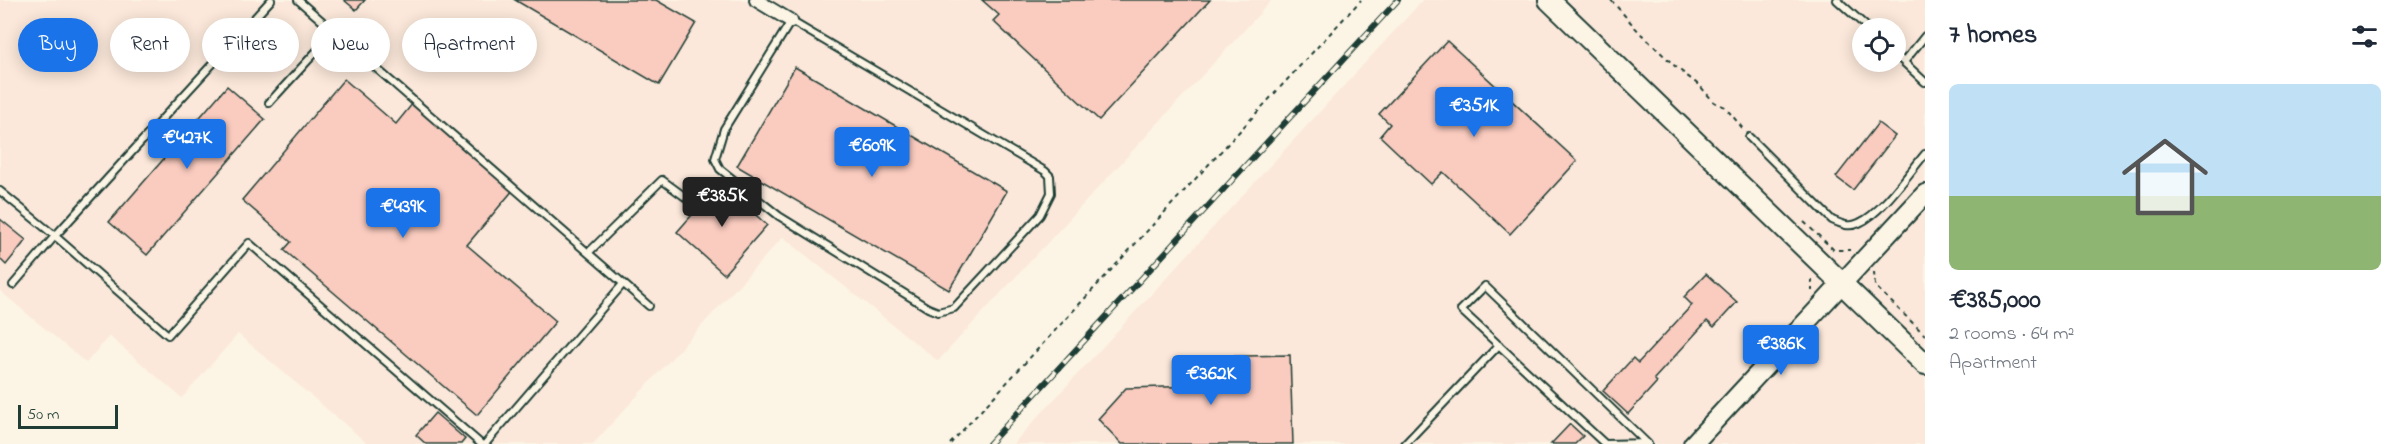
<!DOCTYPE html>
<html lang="en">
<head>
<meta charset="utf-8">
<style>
	:root { --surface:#fff; --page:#f6f6f7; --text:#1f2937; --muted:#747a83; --line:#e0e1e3; --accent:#1a73e8 }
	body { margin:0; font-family:"Indie Flower",sans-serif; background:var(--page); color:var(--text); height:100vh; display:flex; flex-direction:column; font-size:22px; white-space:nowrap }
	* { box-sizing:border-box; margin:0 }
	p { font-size:20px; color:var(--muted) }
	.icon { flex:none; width:33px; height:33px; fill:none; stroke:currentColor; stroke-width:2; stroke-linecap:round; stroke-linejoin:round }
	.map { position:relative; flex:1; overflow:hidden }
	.panel { display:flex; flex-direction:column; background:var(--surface); width:480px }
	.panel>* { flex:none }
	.banner { position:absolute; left:18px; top:18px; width:570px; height:54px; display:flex; gap:12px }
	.fabs { position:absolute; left:1852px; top:18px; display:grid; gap:12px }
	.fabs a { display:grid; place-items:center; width:54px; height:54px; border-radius:50%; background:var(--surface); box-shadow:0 3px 15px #0003; font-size:30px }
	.scale { position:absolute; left:18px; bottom:15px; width:100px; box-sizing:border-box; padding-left:6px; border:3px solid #1f3d34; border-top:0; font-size:16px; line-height:21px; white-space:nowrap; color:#1f3d34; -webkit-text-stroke:4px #fcf5e5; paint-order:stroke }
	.price { position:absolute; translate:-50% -51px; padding:0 14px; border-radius:6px; background:var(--accent); color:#fff; font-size:20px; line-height:39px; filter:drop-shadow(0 2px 3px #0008) }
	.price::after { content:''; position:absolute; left:50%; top:36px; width:18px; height:14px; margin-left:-9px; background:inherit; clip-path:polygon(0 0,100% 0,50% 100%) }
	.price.active { background:#222; color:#fff }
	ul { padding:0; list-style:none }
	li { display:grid; align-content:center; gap:12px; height:318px; padding:0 24px }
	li+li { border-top:2px solid var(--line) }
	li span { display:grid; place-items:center; height:186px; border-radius:9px; color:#555 }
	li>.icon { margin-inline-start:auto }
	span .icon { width:108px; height:108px; fill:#fffc; stroke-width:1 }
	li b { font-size:26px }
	h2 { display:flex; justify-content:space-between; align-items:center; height:72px; padding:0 24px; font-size:26px }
	.pill { padding:0 21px; border-radius:27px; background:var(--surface); box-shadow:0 3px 15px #0003; font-size:21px; line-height:54px }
	.pill.active { background:var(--accent); color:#fff }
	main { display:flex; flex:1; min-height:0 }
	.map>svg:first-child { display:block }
</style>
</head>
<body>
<main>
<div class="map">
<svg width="1925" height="444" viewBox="0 0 1925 444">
	<rect width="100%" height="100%" fill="#fcf5e5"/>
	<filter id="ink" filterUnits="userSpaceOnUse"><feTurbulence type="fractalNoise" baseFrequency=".0167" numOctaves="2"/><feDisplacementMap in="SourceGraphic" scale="12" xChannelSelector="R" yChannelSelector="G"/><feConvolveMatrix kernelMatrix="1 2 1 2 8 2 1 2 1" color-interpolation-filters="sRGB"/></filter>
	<g filter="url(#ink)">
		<!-- built -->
		<path fill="#fbe8da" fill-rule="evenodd" d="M0,0H1272L938,361L783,237L593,444H368L238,334L182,398L109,336L86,363L0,291Z
			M1423,0H1925V444H1013ZM1863,28H1896V62H1863Z"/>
		<!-- building -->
		<path fill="#facbbf" stroke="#1f3d34" stroke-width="1.5" d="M344,0H365L356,10Z
			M515,0H656L696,23L659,85Z
			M982,0H1210L1099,120L993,21L999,15Z
			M1447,41L1577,161L1510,234L1443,172L1431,184L1380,136L1390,124L1379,114Z
			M795,67L1007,191L949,290L737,166Z
			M344,79L396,124L413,103L514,189L467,245L556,321L477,415L284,250L291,242L242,200Z
			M227,86L265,119L147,255L109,222Z
			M1878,123L1895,136L1853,190L1836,177Z
			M720,183L767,225L724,274L677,232Z
			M0,219L26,240L6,265L0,259Z
			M1706,274L1737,302L1714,327L1707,321L1654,379L1657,382L1628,414L1603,391L1633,358L1638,363L1692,305L1684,297Z
			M1290,355L1293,444H1122L1098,419L1126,388L1202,386V357Z
			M435,413L465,439L461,444H426L416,435Z
			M1570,424L1583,436L1575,444H1551Z"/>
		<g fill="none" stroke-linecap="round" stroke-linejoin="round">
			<!-- service casing -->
			<g stroke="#1f3d34" stroke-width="10">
				<path id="service" d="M298,0L649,306
					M1837,0L1868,28
					M791,21L1045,171L1050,176L1051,193L1040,215L954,308L938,312L928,308L779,216L720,169L715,159L724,129Z
					M1896,55L1925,82
					M1904,62L1925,36
					M269,103L335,31
					M1749,137L1832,220C1841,224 1849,228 1859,223C1881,214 1909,173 1925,154
					M0,191L55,236L271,0
					M588,253L662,180L692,202
					M13,285L55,236L168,335L249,243L481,444
					M1647,443L1605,444L1461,310L1485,286L1648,444
					M485,444L623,284
					M1405,444L1499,345"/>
			</g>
			<!-- minor casing -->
			<g stroke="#1f3d34" stroke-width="16">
				<path id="minor" d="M756,0L791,21"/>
			</g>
			<!-- secondary casing -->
			<g stroke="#1f3d34" stroke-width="22">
				<path id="secondary" d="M1693,444L1925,194"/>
			</g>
			<!-- primary casing -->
			<g stroke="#1f3d34" stroke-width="24">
				<path id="primary" d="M1549,0L1925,364"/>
			</g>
			<!-- path -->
			<path stroke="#1f3d34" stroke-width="2" stroke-dasharray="4.5 4.5" stroke-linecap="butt" d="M1611,0L1640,33L1677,68L1700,86L1714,102L1725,107L1744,130
				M1804,222L1834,250H1850
				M1874,272L1875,286L1925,335
				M1812,279V291
				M950,444L1361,0"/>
			<!-- service -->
			<use href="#service" stroke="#fcf5e5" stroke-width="6"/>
			<!-- minor -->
			<use href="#minor" stroke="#fcf5e5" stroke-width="12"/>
			<!-- secondary -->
			<use href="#secondary" stroke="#fcf5e5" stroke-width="18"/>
			<!-- primary -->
			<use href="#primary" stroke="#fcf5e5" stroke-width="20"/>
			<!-- rail casing -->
			<g stroke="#1f3d34" stroke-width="6">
				<path id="rail" d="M989,444L1398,0"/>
			</g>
			<!-- rail -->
			<use href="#rail" stroke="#fcf5e5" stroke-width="4" stroke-dasharray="11" stroke-linecap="butt"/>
		</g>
	</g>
</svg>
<div class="fabs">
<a><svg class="icon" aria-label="locate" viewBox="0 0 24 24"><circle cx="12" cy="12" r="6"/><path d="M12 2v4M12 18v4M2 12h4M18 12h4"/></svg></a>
</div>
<div class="scale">50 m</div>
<b class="price" style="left:1474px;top:138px">€351K</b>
<b class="price" style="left:187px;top:170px">€427K</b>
<b class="price" style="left:872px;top:178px">€609K</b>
<b class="price active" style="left:722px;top:228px">€385K</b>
<b class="price" style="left:403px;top:239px">€439K</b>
<b class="price" style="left:1781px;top:376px">€386K</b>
<b class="price" style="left:1211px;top:406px">€362K</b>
<div class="banner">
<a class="pill active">Buy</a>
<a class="pill">Rent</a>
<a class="pill">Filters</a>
<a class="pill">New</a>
<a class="pill">Apartment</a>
</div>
</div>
<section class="panel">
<h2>7 homes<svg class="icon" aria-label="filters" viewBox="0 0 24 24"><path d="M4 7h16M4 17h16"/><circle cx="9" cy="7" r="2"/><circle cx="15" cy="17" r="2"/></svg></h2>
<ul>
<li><span style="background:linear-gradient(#bfe0f5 60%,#8fb573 0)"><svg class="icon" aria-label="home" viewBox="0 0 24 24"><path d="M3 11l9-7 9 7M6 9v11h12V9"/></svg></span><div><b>€385,000</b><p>2 rooms · 64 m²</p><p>Apartment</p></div></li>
</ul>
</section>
</main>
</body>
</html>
